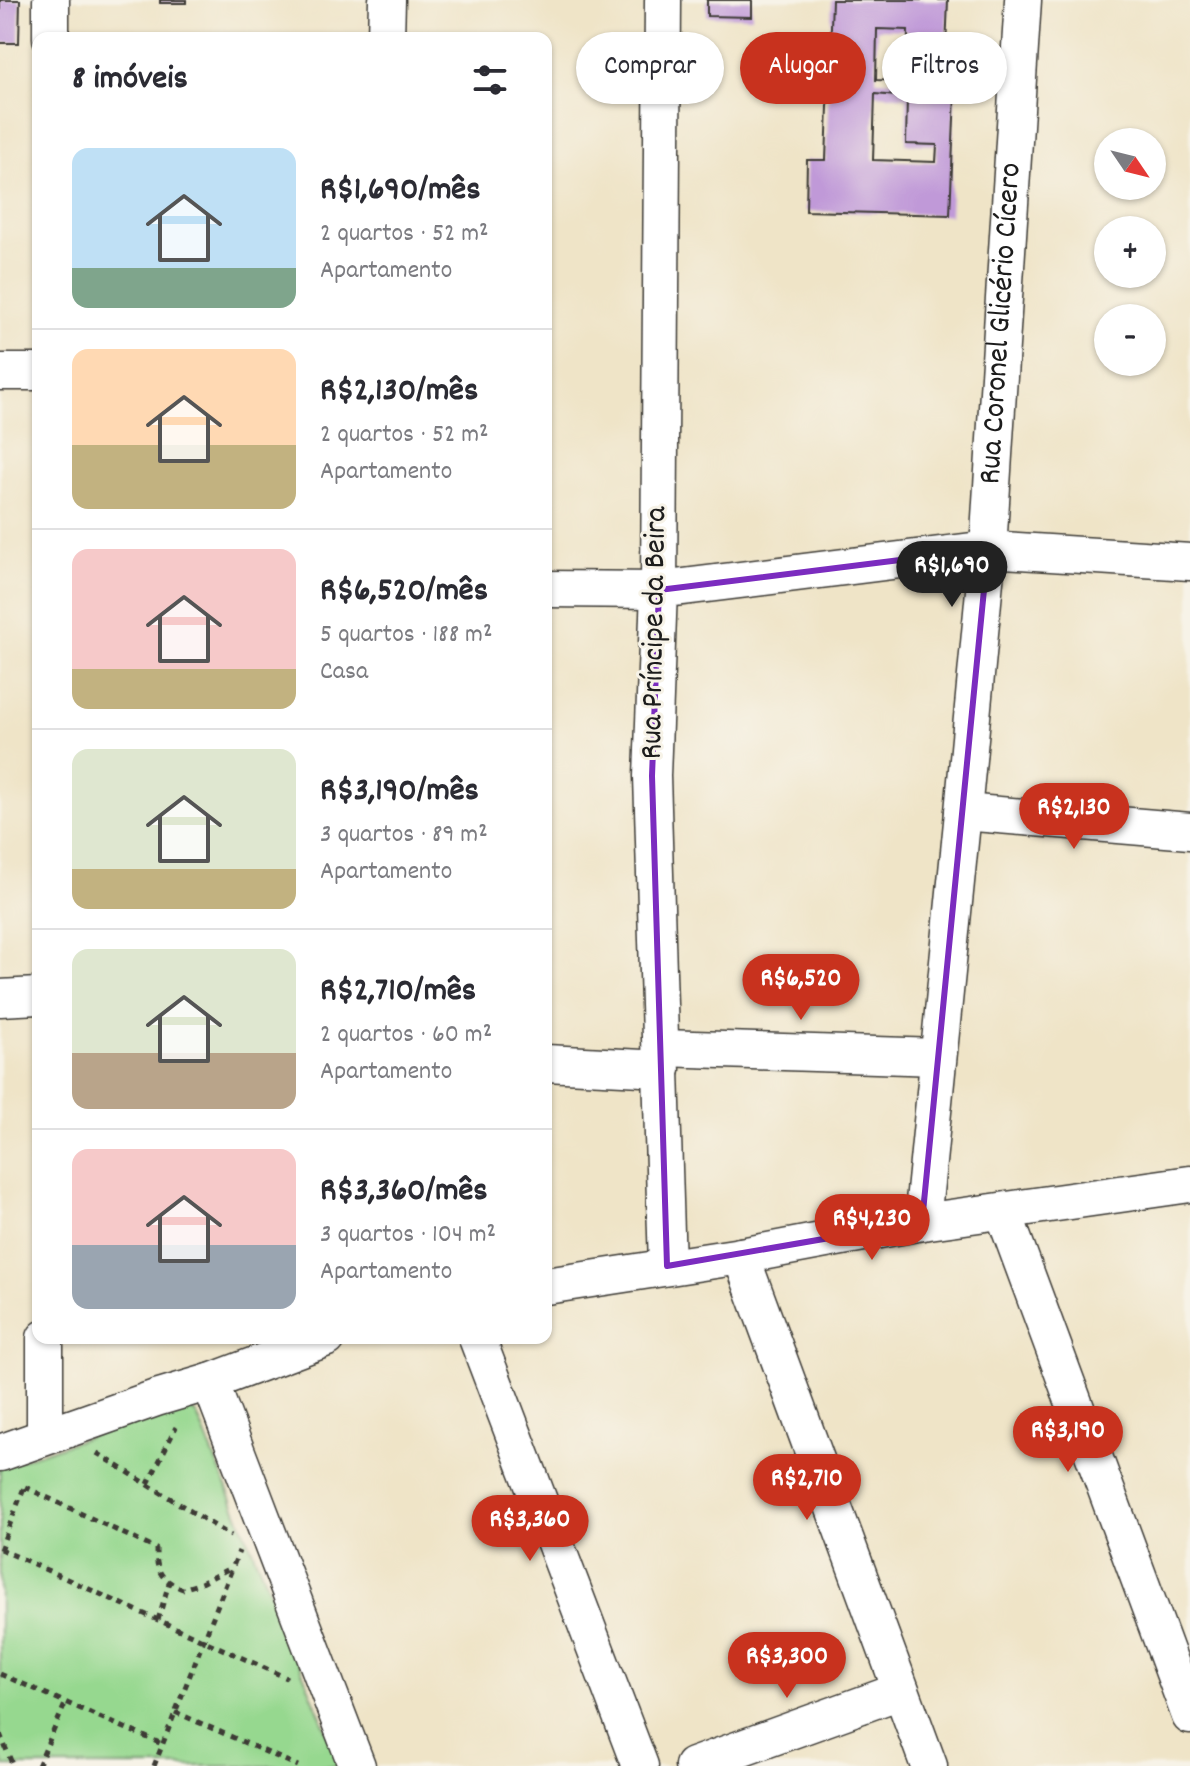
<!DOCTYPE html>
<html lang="pt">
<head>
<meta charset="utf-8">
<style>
	:root { --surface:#fff; --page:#f2f2f3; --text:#2b2b33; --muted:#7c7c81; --line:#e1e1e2; --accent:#c8321e }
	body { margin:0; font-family:Dekko,sans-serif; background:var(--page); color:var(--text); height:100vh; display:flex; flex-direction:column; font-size:30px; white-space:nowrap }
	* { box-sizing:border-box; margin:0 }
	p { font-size:26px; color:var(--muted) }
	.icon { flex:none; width:44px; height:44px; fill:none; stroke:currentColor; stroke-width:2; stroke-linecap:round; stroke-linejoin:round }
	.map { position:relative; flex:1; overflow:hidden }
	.side { position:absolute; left:32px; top:32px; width:520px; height:1312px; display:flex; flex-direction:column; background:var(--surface); border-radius:16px; box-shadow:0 2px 6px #0004 }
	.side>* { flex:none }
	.top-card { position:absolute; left:576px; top:32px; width:494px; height:72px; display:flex; gap:16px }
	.needle { width:52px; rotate:125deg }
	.tools { position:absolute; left:1094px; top:128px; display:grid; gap:16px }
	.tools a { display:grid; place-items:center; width:72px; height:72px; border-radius:50%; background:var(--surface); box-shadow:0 2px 6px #0004; font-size:40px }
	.price { position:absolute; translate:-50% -68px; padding:0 18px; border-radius:28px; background:var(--accent); color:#fff; font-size:26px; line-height:52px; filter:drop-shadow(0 2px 4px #0008) }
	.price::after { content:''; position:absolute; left:50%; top:48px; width:24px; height:18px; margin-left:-12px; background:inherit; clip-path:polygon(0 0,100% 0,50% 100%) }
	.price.current { background:#222; color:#fff }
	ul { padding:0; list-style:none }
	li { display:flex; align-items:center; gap:24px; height:200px; padding:0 40px }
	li+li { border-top:2px solid var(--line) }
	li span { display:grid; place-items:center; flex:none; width:224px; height:160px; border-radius:16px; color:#555 }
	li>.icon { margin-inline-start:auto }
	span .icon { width:96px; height:96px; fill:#fffc; stroke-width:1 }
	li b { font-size:34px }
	h2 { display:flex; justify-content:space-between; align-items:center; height:96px; padding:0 40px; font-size:34px }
	.chip { padding:0 28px; border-radius:36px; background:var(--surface); box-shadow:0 2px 6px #0004; font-size:28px; line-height:72px }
	.chip.current { background:var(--accent); color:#fff }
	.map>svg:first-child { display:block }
</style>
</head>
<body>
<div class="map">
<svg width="1190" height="1766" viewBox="0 0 1190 1766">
	<rect width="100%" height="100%" fill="#f7f3e8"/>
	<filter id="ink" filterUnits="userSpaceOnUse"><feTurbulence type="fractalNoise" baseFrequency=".0125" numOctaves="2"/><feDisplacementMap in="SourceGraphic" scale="16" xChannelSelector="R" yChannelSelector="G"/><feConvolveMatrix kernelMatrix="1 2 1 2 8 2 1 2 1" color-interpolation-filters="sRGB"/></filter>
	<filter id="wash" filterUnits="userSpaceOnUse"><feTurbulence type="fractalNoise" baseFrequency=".006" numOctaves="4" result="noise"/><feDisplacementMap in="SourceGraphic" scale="32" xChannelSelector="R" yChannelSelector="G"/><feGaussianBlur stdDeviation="1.8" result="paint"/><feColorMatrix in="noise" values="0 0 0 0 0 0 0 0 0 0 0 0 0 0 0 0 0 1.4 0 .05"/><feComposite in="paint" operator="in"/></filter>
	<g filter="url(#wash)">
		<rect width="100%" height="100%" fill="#efe4c7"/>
		<!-- green -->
		<path fill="#96d88f" stroke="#597a56" stroke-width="2" d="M186,1404L197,1415L341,1766H5L0,1754V1467Z"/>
		<g id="blocks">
			<!-- building -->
			<path fill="#c099d8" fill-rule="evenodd" d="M0,0H20L19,43H0Z
				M160,0H186V3H160Z
				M707,0H752V17L707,16Z
				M832,0H948L945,74L987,76L986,95L955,94L950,215L806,211L807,160H826ZM877,29L908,30L907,81L876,80ZM875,94L907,97L906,144L937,145L936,162L873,160Z"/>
		</g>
	</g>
	<g filter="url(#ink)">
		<use href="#blocks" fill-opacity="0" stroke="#3c3a36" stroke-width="2"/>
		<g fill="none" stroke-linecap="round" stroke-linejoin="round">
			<!-- minor casing -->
			<g stroke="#3c3a36" stroke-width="39">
				<g id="minor">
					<path d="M51,0V38"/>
					<path d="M663,0L659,590L652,776L667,1266"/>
					<path d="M386,38L387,0"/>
					<path d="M0,372H38"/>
					<path d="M546,589L659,590L988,549L1190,562"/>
					<path d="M963,812L1190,831"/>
					<path d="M0,998L38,996"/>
					<path d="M662,1048L938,1057"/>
					<path d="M546,1063L662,1069"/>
					<path d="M1003,1211L1190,1716"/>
					<path id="s1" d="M922,1222L963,812L988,549L1023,0"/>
					<path d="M741,1256L929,1766"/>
					<path d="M546,1286L741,1256L922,1222L1190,1184"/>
					<path d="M477,1338L640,1766"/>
					<path d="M210,1382L357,1766"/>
					<path d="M45,1436V1338"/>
					<path d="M0,1453L156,1398L210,1382L327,1338"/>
					<path d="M693,1766L900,1691"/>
				</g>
			</g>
			<!-- path -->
			<path stroke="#3c3a36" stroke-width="5" stroke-dasharray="6 6" stroke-linecap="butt" d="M97,1453L231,1536
				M148,1484L176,1427
				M25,1487L156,1549C156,1573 162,1580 183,1589L201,1583L232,1567
				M0,1549L287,1678
				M0,1550L25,1485
				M158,1620L169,1583
				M0,1674L162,1744
				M175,1712L298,1766
				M0,1734L13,1766
				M38,1766L66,1702
				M154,1766L239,1551"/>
			<!-- minor -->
			<use href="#minor" stroke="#fff" stroke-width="36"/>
		</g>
	</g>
	<!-- marked area -->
	<path fill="none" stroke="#7b2cbf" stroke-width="6" stroke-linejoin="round" d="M988,549L922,1222L667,1266L652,776L659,590Z"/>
	<g text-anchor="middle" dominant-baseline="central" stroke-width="6" stroke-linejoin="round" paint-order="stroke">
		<!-- street labels -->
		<g font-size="32" fill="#1c1c1c" stroke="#f7f3e8">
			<text stroke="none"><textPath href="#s1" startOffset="902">Rua Coronel Glicério Cícero</textPath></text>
			<text transform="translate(656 633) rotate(-89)">Rua Príncipe da Beira</text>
		</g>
	</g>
</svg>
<div class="tools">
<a><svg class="needle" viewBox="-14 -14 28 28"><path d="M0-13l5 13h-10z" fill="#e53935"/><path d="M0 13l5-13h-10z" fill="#7c7c81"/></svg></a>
<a>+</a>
<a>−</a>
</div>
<b class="price current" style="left:952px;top:609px">R$1,690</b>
<b class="price" style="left:1074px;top:851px">R$2,130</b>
<b class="price" style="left:801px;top:1022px">R$6,520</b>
<b class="price" style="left:872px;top:1262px">R$4,230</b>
<b class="price" style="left:1068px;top:1474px">R$3,190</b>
<b class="price" style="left:807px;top:1522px">R$2,710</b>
<b class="price" style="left:530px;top:1563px">R$3,360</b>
<b class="price" style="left:787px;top:1700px">R$3,300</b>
<div class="top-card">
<a class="chip">Comprar</a>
<a class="chip current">Alugar</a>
<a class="chip">Filtros</a>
</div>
<section class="side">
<h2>8 imóveis<svg class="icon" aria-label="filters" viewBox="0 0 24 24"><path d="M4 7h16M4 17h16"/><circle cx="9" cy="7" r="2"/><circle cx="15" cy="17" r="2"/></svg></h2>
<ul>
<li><span style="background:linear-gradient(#bfe0f5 75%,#7fa58c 0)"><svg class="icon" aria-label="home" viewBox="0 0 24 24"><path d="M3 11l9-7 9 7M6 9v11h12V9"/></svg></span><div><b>R$1,690/mês</b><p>2 quartos · 52 m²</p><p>Apartamento</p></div></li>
<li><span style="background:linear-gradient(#ffd9b3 60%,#c2b280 0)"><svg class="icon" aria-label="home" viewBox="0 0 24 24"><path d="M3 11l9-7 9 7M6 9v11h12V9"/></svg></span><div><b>R$2,130/mês</b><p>2 quartos · 52 m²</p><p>Apartamento</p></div></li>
<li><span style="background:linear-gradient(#f6c9c9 75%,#c2b280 0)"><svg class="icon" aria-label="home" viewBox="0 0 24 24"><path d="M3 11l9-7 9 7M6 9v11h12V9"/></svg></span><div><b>R$6,520/mês</b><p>5 quartos · 188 m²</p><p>Casa</p></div></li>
<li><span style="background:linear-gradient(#dfe7d0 75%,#c2b280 0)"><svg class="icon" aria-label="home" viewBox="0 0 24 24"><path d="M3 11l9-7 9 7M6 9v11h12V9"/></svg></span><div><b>R$3,190/mês</b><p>3 quartos · 89 m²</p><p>Apartamento</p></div></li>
<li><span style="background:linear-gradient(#dfe7d0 65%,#b9a48a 0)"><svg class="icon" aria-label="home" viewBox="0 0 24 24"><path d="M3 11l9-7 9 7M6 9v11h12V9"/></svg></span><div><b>R$2,710/mês</b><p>2 quartos · 60 m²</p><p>Apartamento</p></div></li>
<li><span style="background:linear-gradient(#f6c9c9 60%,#9aa5b1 0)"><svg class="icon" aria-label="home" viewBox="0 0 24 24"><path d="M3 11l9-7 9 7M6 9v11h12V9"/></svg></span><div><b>R$3,360/mês</b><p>3 quartos · 104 m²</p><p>Apartamento</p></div></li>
</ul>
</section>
</div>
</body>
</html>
